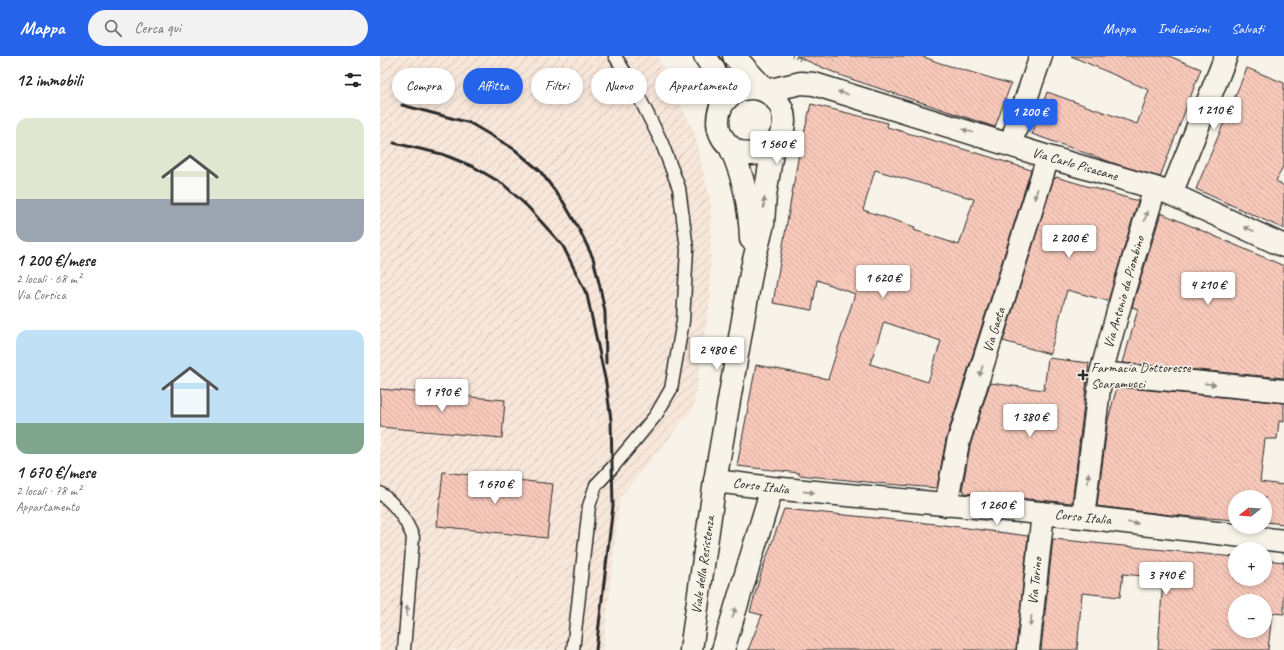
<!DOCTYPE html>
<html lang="it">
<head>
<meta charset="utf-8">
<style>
	:root { --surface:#fff; --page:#f2f2f2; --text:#222; --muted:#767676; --accent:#2563eb }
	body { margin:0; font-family:Caveat,sans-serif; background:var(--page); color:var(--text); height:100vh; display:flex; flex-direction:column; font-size:15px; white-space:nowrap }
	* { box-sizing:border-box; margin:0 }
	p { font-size:13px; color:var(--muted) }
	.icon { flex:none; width:22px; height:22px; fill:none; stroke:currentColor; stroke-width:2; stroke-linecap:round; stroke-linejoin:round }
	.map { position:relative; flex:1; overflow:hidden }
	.sheet { display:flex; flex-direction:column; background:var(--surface); width:380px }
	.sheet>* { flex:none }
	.top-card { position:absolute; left:12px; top:12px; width:380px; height:36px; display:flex; gap:8px }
	.needle { width:26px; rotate:253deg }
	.tools { position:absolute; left:848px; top:434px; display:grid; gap:8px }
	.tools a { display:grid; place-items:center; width:44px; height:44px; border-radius:50%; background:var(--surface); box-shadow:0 2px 6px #0003; font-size:20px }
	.price { position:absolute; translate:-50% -34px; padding:0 9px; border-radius:4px; background:#fff; color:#222; font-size:13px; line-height:26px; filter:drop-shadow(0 1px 2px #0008) }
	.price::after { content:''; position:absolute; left:50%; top:24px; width:12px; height:9px; margin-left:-6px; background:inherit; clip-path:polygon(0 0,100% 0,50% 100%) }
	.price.current { background:var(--accent); color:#fff }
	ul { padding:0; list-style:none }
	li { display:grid; align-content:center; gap:8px; height:212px; padding:0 16px }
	li span { display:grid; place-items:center; height:124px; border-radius:12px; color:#555 }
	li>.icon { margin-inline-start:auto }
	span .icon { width:72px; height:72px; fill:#fffc; stroke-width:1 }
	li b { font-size:17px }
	h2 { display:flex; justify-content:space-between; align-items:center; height:48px; padding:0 16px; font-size:17px }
	.pill { padding:0 14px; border-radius:18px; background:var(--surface); box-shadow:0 2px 6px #0003; font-size:14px; line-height:36px }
	.pill.current { background:var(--accent); color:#fff }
	header { display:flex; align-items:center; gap:24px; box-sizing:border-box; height:56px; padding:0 20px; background:var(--accent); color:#fff }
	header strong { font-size:19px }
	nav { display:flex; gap:22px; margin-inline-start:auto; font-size:14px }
	.search { width:280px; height:36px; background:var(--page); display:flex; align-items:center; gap:10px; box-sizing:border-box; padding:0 14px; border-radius:22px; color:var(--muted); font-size:15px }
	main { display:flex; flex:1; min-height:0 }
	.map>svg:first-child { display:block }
</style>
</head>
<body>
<header>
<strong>Mappa</strong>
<div class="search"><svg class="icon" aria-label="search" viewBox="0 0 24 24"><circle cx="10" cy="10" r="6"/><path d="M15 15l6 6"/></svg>Cerca qui</div>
<nav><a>Mappa</a><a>Indicazioni</a><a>Salvati</a></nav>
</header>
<main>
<section class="sheet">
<h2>12 immobili<svg class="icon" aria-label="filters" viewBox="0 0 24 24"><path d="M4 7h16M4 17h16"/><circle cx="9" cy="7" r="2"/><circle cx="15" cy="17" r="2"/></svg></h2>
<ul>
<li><span style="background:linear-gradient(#dfe7d0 65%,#9aa5b1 0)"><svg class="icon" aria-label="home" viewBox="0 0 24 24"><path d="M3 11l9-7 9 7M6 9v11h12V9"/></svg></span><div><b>1 200 €/mese</b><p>2 locali · 68 m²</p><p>Via Corsica</p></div></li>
<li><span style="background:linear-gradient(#bfe0f5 75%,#7fa58c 0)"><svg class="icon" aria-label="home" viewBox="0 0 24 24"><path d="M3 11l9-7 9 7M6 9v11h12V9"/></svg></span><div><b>1 670 €/mese</b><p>2 locali · 78 m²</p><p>Appartamento</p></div></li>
</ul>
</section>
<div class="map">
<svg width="904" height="594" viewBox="0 0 904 594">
	<defs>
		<pattern id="industrial-furrows" width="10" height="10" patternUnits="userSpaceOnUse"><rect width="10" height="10" fill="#f7e6da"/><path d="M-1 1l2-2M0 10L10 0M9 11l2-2" fill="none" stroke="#d4c5bb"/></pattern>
		<pattern id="building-back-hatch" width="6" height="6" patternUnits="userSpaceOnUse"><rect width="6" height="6" fill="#f7c9bb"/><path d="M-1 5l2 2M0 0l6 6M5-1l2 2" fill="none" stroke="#d4ada1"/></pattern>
	</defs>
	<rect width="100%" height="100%" fill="#f7f3e8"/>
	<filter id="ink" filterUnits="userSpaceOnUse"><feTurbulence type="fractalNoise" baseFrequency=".025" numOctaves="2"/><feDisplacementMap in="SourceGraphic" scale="8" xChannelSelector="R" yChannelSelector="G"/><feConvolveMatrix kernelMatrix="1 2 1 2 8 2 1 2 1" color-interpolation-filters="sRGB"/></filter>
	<g filter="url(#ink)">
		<!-- industrial -->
		<path fill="url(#industrial-furrows)" d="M0,0H277L314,76L331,149L330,244L313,353L240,441L223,594H0Z"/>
		<!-- building -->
		<path fill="url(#building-back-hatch)" stroke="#2b2b2b" fill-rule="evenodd" d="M416,0H541L560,7L631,28L615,71L462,20Z
			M691,0H789L821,13L780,121L739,109L652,78L667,36L757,68L769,34Z
			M867,12L904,27V108L896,125L904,130V173L816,133Z
			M431,48L508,67L507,71L607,100L651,114L566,383L557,432L507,428L419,419V417L357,410L376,309L448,323L475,238L437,224L432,254L393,247L418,103ZM495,114L594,143L579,189L534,174L535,171L483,154ZM504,266L561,285L548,326L490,308Z
			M676,121L758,145L728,245L687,234L670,298L623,285L674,122L675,123Z
			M781,157L904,210V322L743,307L758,253L752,251Z
			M668,302L709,307L692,447L584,437V434H582L590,390L610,327L664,334Z
			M737,331L904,347V366L899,365L897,383H885L880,426L904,429V468L885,466V441H855V464L791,459L717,450L728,364Z
			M0,333L125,344L122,382L0,371Z
			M63,416L173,428L167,482L57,470Z
			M404,453L556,468L648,480L636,594H368L382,559L370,556L382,514Z
			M673,483L855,501V523H885V504L904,506V558L892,557L888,594H778L783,522L743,518L740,541L702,537L697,594H661ZM855,545H885V575H855Z"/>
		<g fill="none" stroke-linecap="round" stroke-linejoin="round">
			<!-- service casing -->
			<g stroke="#2b2b2b" stroke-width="15">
				<path id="service" d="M0,437C16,449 25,462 33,481L24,594
					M193,594L209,450L216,429L232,412L276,359L291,333L303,265L307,193L299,132L281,85L255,33L235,0"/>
			</g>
			<!-- minor casing -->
			<g stroke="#2b2b2b" stroke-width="25">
				<path id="minor" d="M386,35L421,27L434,28L668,101L775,132L791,138L904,190
					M630,89L661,0
					M791,138L846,0
					M721,317L904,335
					M335,425L392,432L703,461L904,485
					M566,449L578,387L668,101
					M703,461L721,317L744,234L775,132
					M343,594L392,432
					M648,594L663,457"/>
			</g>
			<!-- secondary casing -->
			<g stroke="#2b2b2b" stroke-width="25">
				<path id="secondary" d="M325,0L334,14L345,44
					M354,0L386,35
					M338 65a33 33 0 1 1 66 0a33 33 0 1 1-66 0Z
					M351,93C364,121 370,152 371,183
					M311,594L335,425L372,212L383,168L385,139L393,91"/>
			</g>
			<!-- path -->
			<path stroke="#2b2b2b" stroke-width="2.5" stroke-dasharray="1 3" stroke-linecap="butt" d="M412,0L420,4"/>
			<!-- service -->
			<use href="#service" stroke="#f7f3e8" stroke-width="12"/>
			<!-- minor -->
			<use href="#minor" stroke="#f7f3e8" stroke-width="22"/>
			<!-- secondary -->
			<use href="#secondary" stroke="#f7f3e8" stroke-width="22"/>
			<!-- rail -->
			<path stroke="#2b2b2b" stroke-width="3" d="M22,49L90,67L134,93L160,115L184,147L200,175L213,202L220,231L225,256L226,307
				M14,87L62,98L94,111L123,128L148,151L183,190L207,239L226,327L231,364L233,450L216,594"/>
		</g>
		<!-- one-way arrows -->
		<defs><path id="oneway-solid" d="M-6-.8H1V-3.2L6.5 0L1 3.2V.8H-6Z"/></defs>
		<g fill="#918f8a">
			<use href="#oneway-solid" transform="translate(463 37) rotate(-163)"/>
			<use href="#oneway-solid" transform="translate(588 75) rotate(-163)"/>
			<use href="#oneway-solid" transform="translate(656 138) rotate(107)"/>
			<use href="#oneway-solid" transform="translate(384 147) rotate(-86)"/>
			<use href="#oneway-solid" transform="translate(766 160) rotate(-73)"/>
			<use href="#oneway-solid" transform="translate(869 173) rotate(-155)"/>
			<use href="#oneway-solid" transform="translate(601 315) rotate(107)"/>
			<use href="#oneway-solid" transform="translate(830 328) rotate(6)"/>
			<use href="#oneway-solid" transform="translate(708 422) rotate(-83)"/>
			<use href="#oneway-solid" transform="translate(429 436) rotate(6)"/>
			<use href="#oneway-solid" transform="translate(753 467) rotate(7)"/>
			<use href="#oneway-solid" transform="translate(27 555) rotate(-86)"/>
			<use href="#oneway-solid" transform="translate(354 557) rotate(-73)"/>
			<use href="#oneway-solid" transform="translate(651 565) rotate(96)"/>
		</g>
	</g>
	<!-- markers -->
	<path fill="#2b2b2b" stroke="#f7f3e8" stroke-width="1.5" d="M701 313h4v4h4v4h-4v4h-4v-4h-4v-4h4z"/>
	<g text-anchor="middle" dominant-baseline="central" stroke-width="3" stroke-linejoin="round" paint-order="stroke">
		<!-- street labels -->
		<g font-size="14" fill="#2b2b2b" stroke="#f7f3e8">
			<text transform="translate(695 108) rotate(16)">Via Carlo Pisacane</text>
			<text transform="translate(744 236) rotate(-74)">Via Antonio da Piombino</text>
			<text transform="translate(614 274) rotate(-73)">Via Gaeta</text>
			<text transform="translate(381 430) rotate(7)">Corso Italia</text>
			<text transform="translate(703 461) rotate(6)">Corso Italia</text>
			<text transform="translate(323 509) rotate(-82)">Viale della Resistenza</text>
			<text transform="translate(655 525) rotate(-84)">Via Torino</text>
		</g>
		<!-- poi labels -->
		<g font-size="14" fill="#2b2b2b" stroke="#f7f3e8" text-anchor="start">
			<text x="711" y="311">Farmacia Dottoresse<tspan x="711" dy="16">Scaramucci</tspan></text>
		</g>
	</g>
</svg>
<div class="tools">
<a><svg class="needle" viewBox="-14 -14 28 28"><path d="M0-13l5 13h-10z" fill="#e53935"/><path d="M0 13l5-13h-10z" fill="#767676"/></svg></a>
<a>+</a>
<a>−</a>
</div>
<b class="price" style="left:834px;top:75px">1 210 €</b>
<b class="price current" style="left:650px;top:77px">1 200 €</b>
<b class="price" style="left:397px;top:109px">1 560 €</b>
<b class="price" style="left:689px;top:203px">2 200 €</b>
<b class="price" style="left:503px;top:243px">1 620 €</b>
<b class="price" style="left:828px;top:250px">4 210 €</b>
<b class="price" style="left:337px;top:315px">2 480 €</b>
<b class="price" style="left:62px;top:357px">1 790 €</b>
<b class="price" style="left:650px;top:382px">1 380 €</b>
<b class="price" style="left:115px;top:449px">1 670 €</b>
<b class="price" style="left:617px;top:470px">1 260 €</b>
<b class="price" style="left:786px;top:540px">3 740 €</b>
<div class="top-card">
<a class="pill">Compra</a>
<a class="pill current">Affitta</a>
<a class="pill">Filtri</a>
<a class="pill">Nuovo</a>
<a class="pill">Appartamento</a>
</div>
</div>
</main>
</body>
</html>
